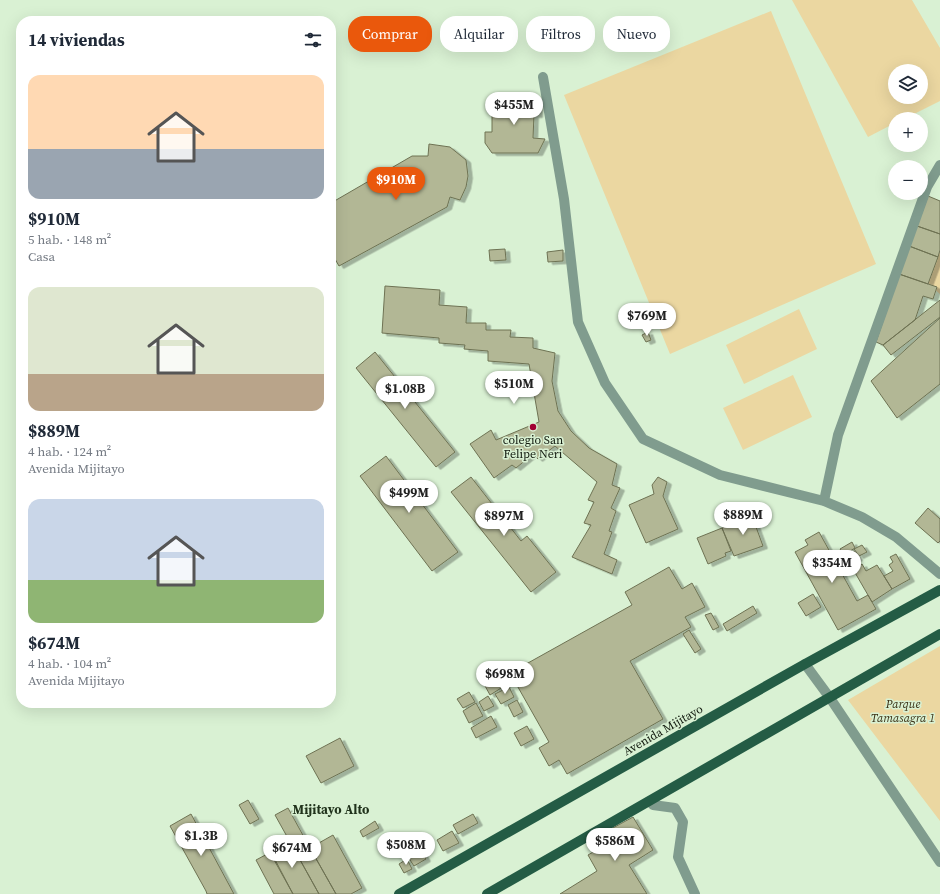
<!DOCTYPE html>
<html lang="es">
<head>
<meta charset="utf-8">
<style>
	:root { --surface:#fff; --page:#f2f2f3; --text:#1f2937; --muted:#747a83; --accent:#ea580c }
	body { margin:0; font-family:"Source Serif 4",serif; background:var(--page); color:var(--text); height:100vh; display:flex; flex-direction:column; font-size:15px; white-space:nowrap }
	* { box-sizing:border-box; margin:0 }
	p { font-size:13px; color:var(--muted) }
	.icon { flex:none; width:22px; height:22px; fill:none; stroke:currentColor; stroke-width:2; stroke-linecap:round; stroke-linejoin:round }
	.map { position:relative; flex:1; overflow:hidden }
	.side { position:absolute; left:16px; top:16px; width:320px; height:692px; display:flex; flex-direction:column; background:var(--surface); border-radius:16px; box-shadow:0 4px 16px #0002 }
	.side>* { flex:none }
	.banner { position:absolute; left:348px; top:16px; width:380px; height:36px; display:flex; gap:8px }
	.buttons { position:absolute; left:888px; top:64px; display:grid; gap:8px }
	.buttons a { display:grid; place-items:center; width:40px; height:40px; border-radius:50%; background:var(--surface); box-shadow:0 4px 16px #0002; font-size:20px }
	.price { position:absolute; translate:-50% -34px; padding:0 9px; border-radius:14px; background:#fff; color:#222; font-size:13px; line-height:26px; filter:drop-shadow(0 1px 2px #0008) }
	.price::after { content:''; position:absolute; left:50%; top:24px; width:12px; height:9px; margin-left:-6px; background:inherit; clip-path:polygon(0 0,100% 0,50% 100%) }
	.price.current { background:var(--accent); color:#fff }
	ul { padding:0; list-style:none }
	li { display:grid; align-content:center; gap:8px; height:212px; padding:0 12px }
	li span { display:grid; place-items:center; height:124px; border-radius:12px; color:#555 }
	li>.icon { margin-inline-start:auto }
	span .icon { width:72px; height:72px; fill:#fffc; stroke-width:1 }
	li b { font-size:17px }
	h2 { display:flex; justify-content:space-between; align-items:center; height:48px; padding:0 12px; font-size:17px }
	.chip { padding:0 14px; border-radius:16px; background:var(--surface); box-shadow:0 4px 16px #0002; font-size:14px; line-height:36px }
	.chip.current { background:var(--accent); color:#fff }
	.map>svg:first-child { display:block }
</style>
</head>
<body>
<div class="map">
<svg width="940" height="894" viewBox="0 0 940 894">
	<defs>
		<filter id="shadow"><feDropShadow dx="4.5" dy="2.5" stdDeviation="0" flood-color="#0004"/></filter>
	</defs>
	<rect width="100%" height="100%" fill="#d9f1d3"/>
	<!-- green -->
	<path fill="#ebd7a1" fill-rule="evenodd" d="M792,0H912L940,48V101L904,119H895V123L868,137ZM895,71H921V97H895Z
		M771,11L876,264L670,354L564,95Z
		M940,251V294L928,284Z
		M799,309L817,349L744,384L726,345Z
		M793,375L812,417L743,450L723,408Z
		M940,646V821L848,700Z"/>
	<!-- building -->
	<path fill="#b2b795" stroke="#6e7253" filter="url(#shadow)" d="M492,97H538V115H534L533,138L545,139L538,153H492L485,143V132H492Z
		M429,144L450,147L466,160L468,176L466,187L460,200L450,197L447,207L339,266L331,252V203L412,156H428Z
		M928,196L940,201V234L917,226Z
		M917,226L940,234V250L938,257L909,246Z
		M909,246L938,257L928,284L899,274Z
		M505,249L506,260L490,261L489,250Z
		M563,250V261L548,262L547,252Z
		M899,274L937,287L933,299L923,296L915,320L883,345L876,342Z
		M385,286L440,290L439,305L467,307L466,323H486V330H511L510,337L533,338V348L555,353L552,381L558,411L571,431L589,448L617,464L612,485L620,488L611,508L616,511L609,531L612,532L604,554L617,560L612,574L572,557L591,525L584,523L594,502L588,500L597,482L555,446L538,459L533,454L516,468L512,465L494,478L470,444L491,430L496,440L539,422L529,364L488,361V351L464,349L465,345L439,343V338L382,333Z
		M940,300V317L891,355L883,345Z
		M940,318V384L897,418L871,381Z
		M648,332L651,340L646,342L642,335Z
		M375,352L455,452L436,467L356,368Z
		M386,456L458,552L432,571L360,476Z
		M471,477L521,541L527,536L556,572L531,592L451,492Z
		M658,477L667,482L663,496L678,529L646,543L629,505L654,494L652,485Z
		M928,508L940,519V541L938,543L915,523Z
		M752,516L763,546L734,556L722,528Z
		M722,528L731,551L725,553L726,556L708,564L697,538Z
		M819,532L857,601L868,595L876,609L838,630L795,552L808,545L805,540Z
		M852,542L855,548L844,555L840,549Z
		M862,545L867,552L859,556L854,549Z
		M854,551L858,558L849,563L845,557Z
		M896,554L910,579L892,589L884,576L893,571L889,565L893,562L890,557Z
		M853,563L856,568L862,564L866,571L877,565L892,589L872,602L850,564Z
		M669,567L682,589L692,583L705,607L685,617L691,627L630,661L663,719L567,774L559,760L549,766L539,748L549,742L510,673L632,605L625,592Z
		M813,594L821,607L806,616L798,603Z
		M753,606L757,613L727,631L723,624Z
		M711,613L719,627L713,630L705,615Z
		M689,630L701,649L695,653L683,634Z
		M500,675L506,685L490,695L484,684Z
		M509,687L514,697L501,704L495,694Z
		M469,692L475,702L463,708L457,699Z
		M488,696L494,706L484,711L479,702Z
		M517,700L523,712L514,717L508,705Z
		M476,703L483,716L469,723L463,711Z
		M491,716L497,727L476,738L471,728Z
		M527,726L534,739L521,746L514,733Z
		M340,738L354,766L321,783L306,756Z
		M248,800L259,819L250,824L239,805Z
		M288,808L310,848L336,894H319L275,815Z
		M191,814L234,894H207L206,891L170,826Z
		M473,814L478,823L458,834L453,825Z
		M633,817L653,850L629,865L647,894H560L597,871L588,855L595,851L589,841Z
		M375,821L379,828L363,837L360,831Z
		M452,831L459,843L443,851L437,840Z
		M333,835L362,888L351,894H336L310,848Z
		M288,838L319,894H293L268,849Z
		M421,850L426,859L414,866L408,857Z
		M271,852L293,894H274L256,860Z
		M407,859L412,869L404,873L399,864Z"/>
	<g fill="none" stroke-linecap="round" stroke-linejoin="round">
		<!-- minor -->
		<path stroke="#809c8e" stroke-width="10" d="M543,77L564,199L578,322L605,383L643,439L720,475L824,501L862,517L896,537L940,574
			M824,501L838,435L927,187L940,165
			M805,664L830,698L940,862
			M650,801L653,805L675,808L683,822L678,857L695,894"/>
		<!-- major -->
		<path stroke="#245c45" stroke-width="10" d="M399,894L805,664L940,590
			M487,894L940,634"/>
	</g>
	<!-- markers -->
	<circle fill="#a10033" stroke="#d9f1d3" stroke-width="1.5" cx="533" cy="427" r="4"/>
	<g text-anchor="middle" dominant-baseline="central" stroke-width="3" stroke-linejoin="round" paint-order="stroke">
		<!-- poi labels -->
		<g font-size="12" fill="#0f170c" stroke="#d9f1d3">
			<text x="533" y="440">colegio San<tspan x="533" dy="14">Felipe Neri</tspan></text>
		</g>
		<!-- park labels -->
		<g font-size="12" font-style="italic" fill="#3b3015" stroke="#d9f1d3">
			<text x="903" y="704">Parque<tspan x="903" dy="14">Tamasagra 1</tspan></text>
		</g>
		<!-- street labels -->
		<g font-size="12" fill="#0f170c" stroke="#d9f1d3">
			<text transform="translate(663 730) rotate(-30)">Avenida Mijitayo</text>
		</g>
		<!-- neighbourhood labels -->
		<g font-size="13" font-weight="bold" fill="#20321b" stroke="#d9f1d3">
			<text x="331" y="809">Mijitayo Alto</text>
		</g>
	</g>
</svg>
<div class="buttons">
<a><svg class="icon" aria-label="layers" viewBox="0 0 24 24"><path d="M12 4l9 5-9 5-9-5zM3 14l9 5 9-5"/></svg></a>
<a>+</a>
<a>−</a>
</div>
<b class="price" style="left:514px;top:126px">$455M</b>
<b class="price current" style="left:396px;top:201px">$910M</b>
<b class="price" style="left:647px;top:337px">$769M</b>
<b class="price" style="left:514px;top:405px">$510M</b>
<b class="price" style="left:405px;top:410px">$1.08B</b>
<b class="price" style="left:409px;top:514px">$499M</b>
<b class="price" style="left:743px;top:536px">$889M</b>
<b class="price" style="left:504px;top:537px">$897M</b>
<b class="price" style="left:832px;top:584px">$354M</b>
<b class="price" style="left:505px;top:695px">$698M</b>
<b class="price" style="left:201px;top:857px">$1.3B</b>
<b class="price" style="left:615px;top:862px">$586M</b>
<b class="price" style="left:406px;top:866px">$508M</b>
<b class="price" style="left:292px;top:869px">$674M</b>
<div class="banner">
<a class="chip current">Comprar</a>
<a class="chip">Alquilar</a>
<a class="chip">Filtros</a>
<a class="chip">Nuevo</a>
</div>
<section class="side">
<h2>14 viviendas<svg class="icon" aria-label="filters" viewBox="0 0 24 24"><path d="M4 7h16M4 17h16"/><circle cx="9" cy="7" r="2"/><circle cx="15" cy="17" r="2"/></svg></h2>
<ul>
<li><span style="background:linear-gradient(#ffd9b3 60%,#9aa5b1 0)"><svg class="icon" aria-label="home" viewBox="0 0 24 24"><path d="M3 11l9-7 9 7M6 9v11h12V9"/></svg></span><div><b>$910M</b><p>5 hab. · 148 m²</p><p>Casa</p></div></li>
<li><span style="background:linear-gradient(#dfe7d0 70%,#b9a48a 0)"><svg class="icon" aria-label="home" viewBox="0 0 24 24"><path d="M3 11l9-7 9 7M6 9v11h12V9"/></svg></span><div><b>$889M</b><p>4 hab. · 124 m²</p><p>Avenida Mijitayo</p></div></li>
<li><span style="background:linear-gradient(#c9d6e8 65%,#8fb573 0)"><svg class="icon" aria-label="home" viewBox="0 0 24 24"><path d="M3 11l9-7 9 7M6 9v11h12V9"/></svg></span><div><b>$674M</b><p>4 hab. · 104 m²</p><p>Avenida Mijitayo</p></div></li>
</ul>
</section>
</div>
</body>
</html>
